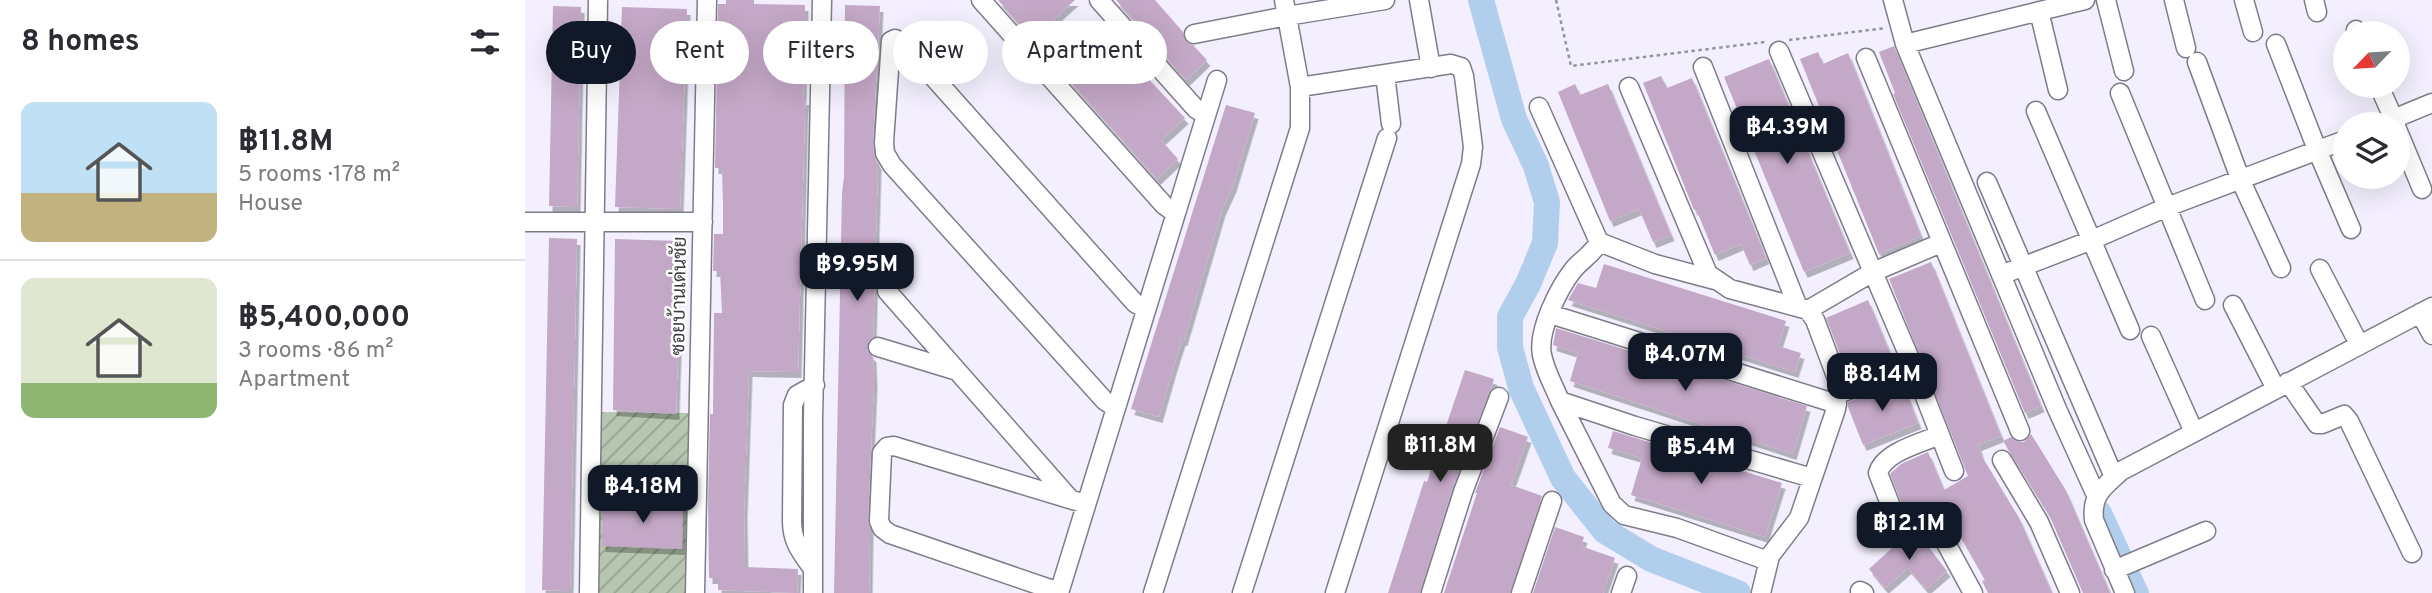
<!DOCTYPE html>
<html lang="en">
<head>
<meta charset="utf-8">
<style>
	:root { --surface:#fff; --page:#f2f2f3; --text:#2b2b33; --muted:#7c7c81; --line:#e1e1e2; --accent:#111827 }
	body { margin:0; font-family:Overpass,Sarabun,sans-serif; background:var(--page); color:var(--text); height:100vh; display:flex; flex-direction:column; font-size:26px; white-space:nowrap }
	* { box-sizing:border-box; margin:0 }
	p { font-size:23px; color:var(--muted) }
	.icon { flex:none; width:38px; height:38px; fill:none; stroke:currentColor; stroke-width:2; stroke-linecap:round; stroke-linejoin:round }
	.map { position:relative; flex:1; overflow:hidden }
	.side { display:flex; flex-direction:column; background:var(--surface); width:525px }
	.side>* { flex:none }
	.hud { position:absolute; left:21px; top:21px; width:665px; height:63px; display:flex; gap:14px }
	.needle { width:46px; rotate:245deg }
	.buttons { position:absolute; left:1808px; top:21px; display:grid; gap:14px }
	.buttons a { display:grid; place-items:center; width:77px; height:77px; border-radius:50%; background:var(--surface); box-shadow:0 7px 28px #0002; font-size:35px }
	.price { position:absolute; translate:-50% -60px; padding:0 16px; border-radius:14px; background:var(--accent); color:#fff; font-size:23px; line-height:46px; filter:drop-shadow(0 2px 4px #0008) }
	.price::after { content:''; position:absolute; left:50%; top:42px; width:21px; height:16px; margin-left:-10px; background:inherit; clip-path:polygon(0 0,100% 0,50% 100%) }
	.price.selected { background:#222; color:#fff }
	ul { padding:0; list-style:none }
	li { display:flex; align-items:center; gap:21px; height:175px; padding:0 21px }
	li+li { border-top:2px solid var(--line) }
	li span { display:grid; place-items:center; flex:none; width:196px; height:140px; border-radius:14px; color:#555 }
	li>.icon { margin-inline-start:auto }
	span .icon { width:84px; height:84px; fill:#fffc; stroke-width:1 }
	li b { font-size:30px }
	h2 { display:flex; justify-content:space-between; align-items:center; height:84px; padding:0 21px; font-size:30px }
	.tag { padding:0 24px; border-radius:32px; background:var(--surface); box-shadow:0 7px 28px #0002; font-size:24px; line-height:63px }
	.tag.selected { background:var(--accent); color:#fff }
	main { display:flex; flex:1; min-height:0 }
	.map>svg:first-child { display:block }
</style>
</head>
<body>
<main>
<section class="side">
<h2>8 homes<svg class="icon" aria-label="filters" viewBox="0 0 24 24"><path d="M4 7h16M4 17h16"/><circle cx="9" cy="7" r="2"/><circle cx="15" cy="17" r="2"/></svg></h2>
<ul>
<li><span style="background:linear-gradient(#bfe0f5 65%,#c2b280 0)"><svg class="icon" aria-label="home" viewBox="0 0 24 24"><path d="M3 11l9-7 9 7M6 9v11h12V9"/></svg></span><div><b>฿11.8M</b><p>5 rooms · 178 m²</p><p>House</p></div></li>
<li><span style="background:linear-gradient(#dfe7d0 75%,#8fb573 0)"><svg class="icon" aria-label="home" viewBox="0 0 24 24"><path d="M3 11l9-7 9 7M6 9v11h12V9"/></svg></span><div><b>฿5,400,000</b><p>3 rooms · 86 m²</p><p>Apartment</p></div></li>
</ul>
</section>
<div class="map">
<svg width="1907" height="593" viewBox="0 0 1907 593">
	<defs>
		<pattern id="garden-furrows" width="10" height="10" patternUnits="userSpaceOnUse" patternTransform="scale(1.75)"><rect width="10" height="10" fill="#b7c6b0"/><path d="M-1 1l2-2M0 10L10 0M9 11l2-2" fill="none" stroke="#96a291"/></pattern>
		<filter id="shadow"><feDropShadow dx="3.5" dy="6" stdDeviation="0" flood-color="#0004"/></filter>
	</defs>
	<rect width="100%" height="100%" fill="#f3effe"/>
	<!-- garden -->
	<path fill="url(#garden-furrows)" d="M74,412L166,413L163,593H72Z"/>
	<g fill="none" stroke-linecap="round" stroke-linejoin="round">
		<!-- canal -->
		<path stroke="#b1cfed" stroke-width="16" d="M1578,510L1616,593"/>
		<!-- river -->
		<path stroke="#b1cfed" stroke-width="26" d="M956,0L989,119L1011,166L1022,202L1020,243L1003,284L985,317V347L996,388L1038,478L1080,531L1126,559L1213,593"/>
	</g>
	<!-- building -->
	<path fill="#c4a8c7" filter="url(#shadow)" d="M201,0H229V4L280,5L278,99H281L280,108L273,372L224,371L219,513L220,567L273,569L272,593L193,590V578H184L183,500L185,414H188L189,313H197L195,271H188L189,234H198V206L197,168H190L193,4H201Z
		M473,0H550L529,19L552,43L575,22L606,57L604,58L660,118L636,140L653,159L632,179Z
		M591,0H630L658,32L660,41L668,45L682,60L661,80Z
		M320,5L355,6L348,141L349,155L353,164L348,337L342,343V349L348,357L349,382L343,521L345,529L344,593H309L317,193L319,176Z
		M28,6L56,7L52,207L24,206Z
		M97,7L162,9L155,209L90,207Z
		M1369,46L1516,406L1500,413L1368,94L1370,93L1354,52Z
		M1293,52L1298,64L1323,53L1396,236L1354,254L1275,59Z
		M1244,59L1325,253L1279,272L1199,77Z
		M1136,76L1142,88L1167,78L1241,258L1225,265L1216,244L1190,255L1171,209L1169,210L1165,200L1118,83Z
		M1050,84L1055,95L1083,84L1146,235L1128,242L1114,209L1085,221L1033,92Z
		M701,105L730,113L708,186L697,210L659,340H657L649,365L634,417L606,409Z
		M24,238L52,239L45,591L17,590Z
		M90,239L154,241L151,292L152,317H154L151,414L88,410Z
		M1406,262L1476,436L1453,445L1456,455L1494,518L1527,593H1463L1457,581L1460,580L1418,506L1383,520L1365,474L1376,464L1403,452L1419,490L1443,476L1364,279Z
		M1079,264L1261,321L1253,346L1276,353L1270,372L1043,300L1053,283L1071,288Z
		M1343,300L1365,353L1322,372L1301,318Z
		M1031,328L1282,406L1268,454L1045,381L1053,353L1028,345Z
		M940,370L969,379L966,389L927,489L895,593H863L899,481L902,482Z
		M1377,382L1393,423L1338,445L1323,407V402Z
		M975,427L1003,437L986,485L1017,496L985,593H919L952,493H950Z
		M1088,431L1257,483L1240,537L1106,495L1117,458L1083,448Z
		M1506,434L1540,489L1585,593H1558L1525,517L1478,441L1486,437L1493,442H1499Z
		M78,501L158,504L157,549L77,546Z
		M1030,527L1059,537L1056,546L1090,558L1078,593H1008Z
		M1389,528L1422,571L1401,589L1383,568L1360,588L1344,569Z"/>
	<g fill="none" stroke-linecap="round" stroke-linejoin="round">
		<!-- minor casing -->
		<g stroke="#7f7c89" stroke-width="21">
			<path id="minor" d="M456,0L639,205L650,213
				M574,0L671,109L681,115
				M894,0L906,68
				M1368,0L1380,44L1532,409L1571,495
				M1581,0L1599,71
				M1649,0L1661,48
				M1719,0L1728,32
				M1789,0L1792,12
				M1514,11L1533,90
				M1831,30L1832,33
				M669,34L762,16L860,0
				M1380,44L1560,0
				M1751,44L1793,152L1826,229
				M1254,51L1388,366L1429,471
				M1341,58L1495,431
				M1672,62L1716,181L1756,268
				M1178,67L1273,307
				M860,74L866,124
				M1854,86L1871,124
				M775,87L926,64L936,67L939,76L948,147L946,164L810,593
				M1104,87L1183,274L1205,289L1283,310L1290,320L1314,384L1311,409L1274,518L1245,556L1236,593
				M1595,93L1680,300
				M1014,107L1074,242C1068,254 1056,260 1048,270C1034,288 1012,331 1017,355C1020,371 1029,386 1035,401L1110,426L1287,478
				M1511,111L1605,330
				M1856,124L1907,103
				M1872,129L1897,189
				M1462,182L1589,477
				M0,222H178
				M1074,242L1130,264L1190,280
				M1795,269L1834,344
				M1476,275L1567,240L1642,207L1820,140
				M362,291L545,499
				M1708,305L1751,389
				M1283,310L1348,272L1416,243
				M1895,313L1907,335
				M1025,314L1312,404
				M1626,336L1669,432
				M353,347L432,371
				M1763,382L1792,424H1797L1819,415L1824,421L1887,553
				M1313,394L1388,366
				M1035,401L1087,504L1099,515L1152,528L1243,561
				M591,408L580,401L367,165L360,153L359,142L366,41L370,39L377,42L610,303L621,309
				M1477,460L1514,522L1545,593
				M1411,525L1448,593
				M1374,527L1353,473C1359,452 1396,443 1415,435
				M288,569C276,552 267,542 267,521L268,405L272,395L290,385
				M1589,570L1681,531
				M1335,591L1339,593
				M534,592L365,534L357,528L354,521L357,453L362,447L369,446L561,504
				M64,593L73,0
				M170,593L182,0
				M288,593V418L297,0
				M534,593L692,80
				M628,593L775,128V87L759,0
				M717,593L862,138
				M906,593L938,492L974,397
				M996,593L1027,501
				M1096,593L1102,576
				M1600,593L1569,520C1566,494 1579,487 1596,471L1907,307"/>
		</g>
		<!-- path -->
		<path stroke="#95939d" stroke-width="2.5" stroke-dasharray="3.5 3.5" stroke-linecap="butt" d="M1031,0L1046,66L1240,42
			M1264,40L1361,28"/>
		<!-- minor -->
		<use href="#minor" stroke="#fff" stroke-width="18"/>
	</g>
	<g text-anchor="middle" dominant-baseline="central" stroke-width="5" stroke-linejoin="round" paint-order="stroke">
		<!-- street labels -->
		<g font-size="19" fill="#3c3b40" stroke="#fff">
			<text transform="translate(155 296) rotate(-89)">ซอยบ้านเด่นชัย</text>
		</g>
	</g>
</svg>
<div class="buttons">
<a><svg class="needle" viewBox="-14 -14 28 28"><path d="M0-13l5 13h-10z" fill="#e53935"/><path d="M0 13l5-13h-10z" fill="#7c7c81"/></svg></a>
<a><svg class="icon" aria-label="layers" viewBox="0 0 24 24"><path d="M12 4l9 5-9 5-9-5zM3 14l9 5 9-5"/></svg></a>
</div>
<b class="price" style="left:1262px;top:166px">฿4.39M</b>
<b class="price" style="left:332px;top:303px">฿9.95M</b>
<b class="price" style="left:1160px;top:393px">฿4.07M</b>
<b class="price" style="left:1357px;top:413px">฿8.14M</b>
<b class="price selected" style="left:915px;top:484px">฿11.8M</b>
<b class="price" style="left:1176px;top:486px">฿5.4M</b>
<b class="price" style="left:118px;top:525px">฿4.18M</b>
<b class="price" style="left:1384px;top:562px">฿12.1M</b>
<div class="hud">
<a class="tag selected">Buy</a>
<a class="tag">Rent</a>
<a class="tag">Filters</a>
<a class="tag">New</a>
<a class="tag">Apartment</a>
</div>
</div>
</main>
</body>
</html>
